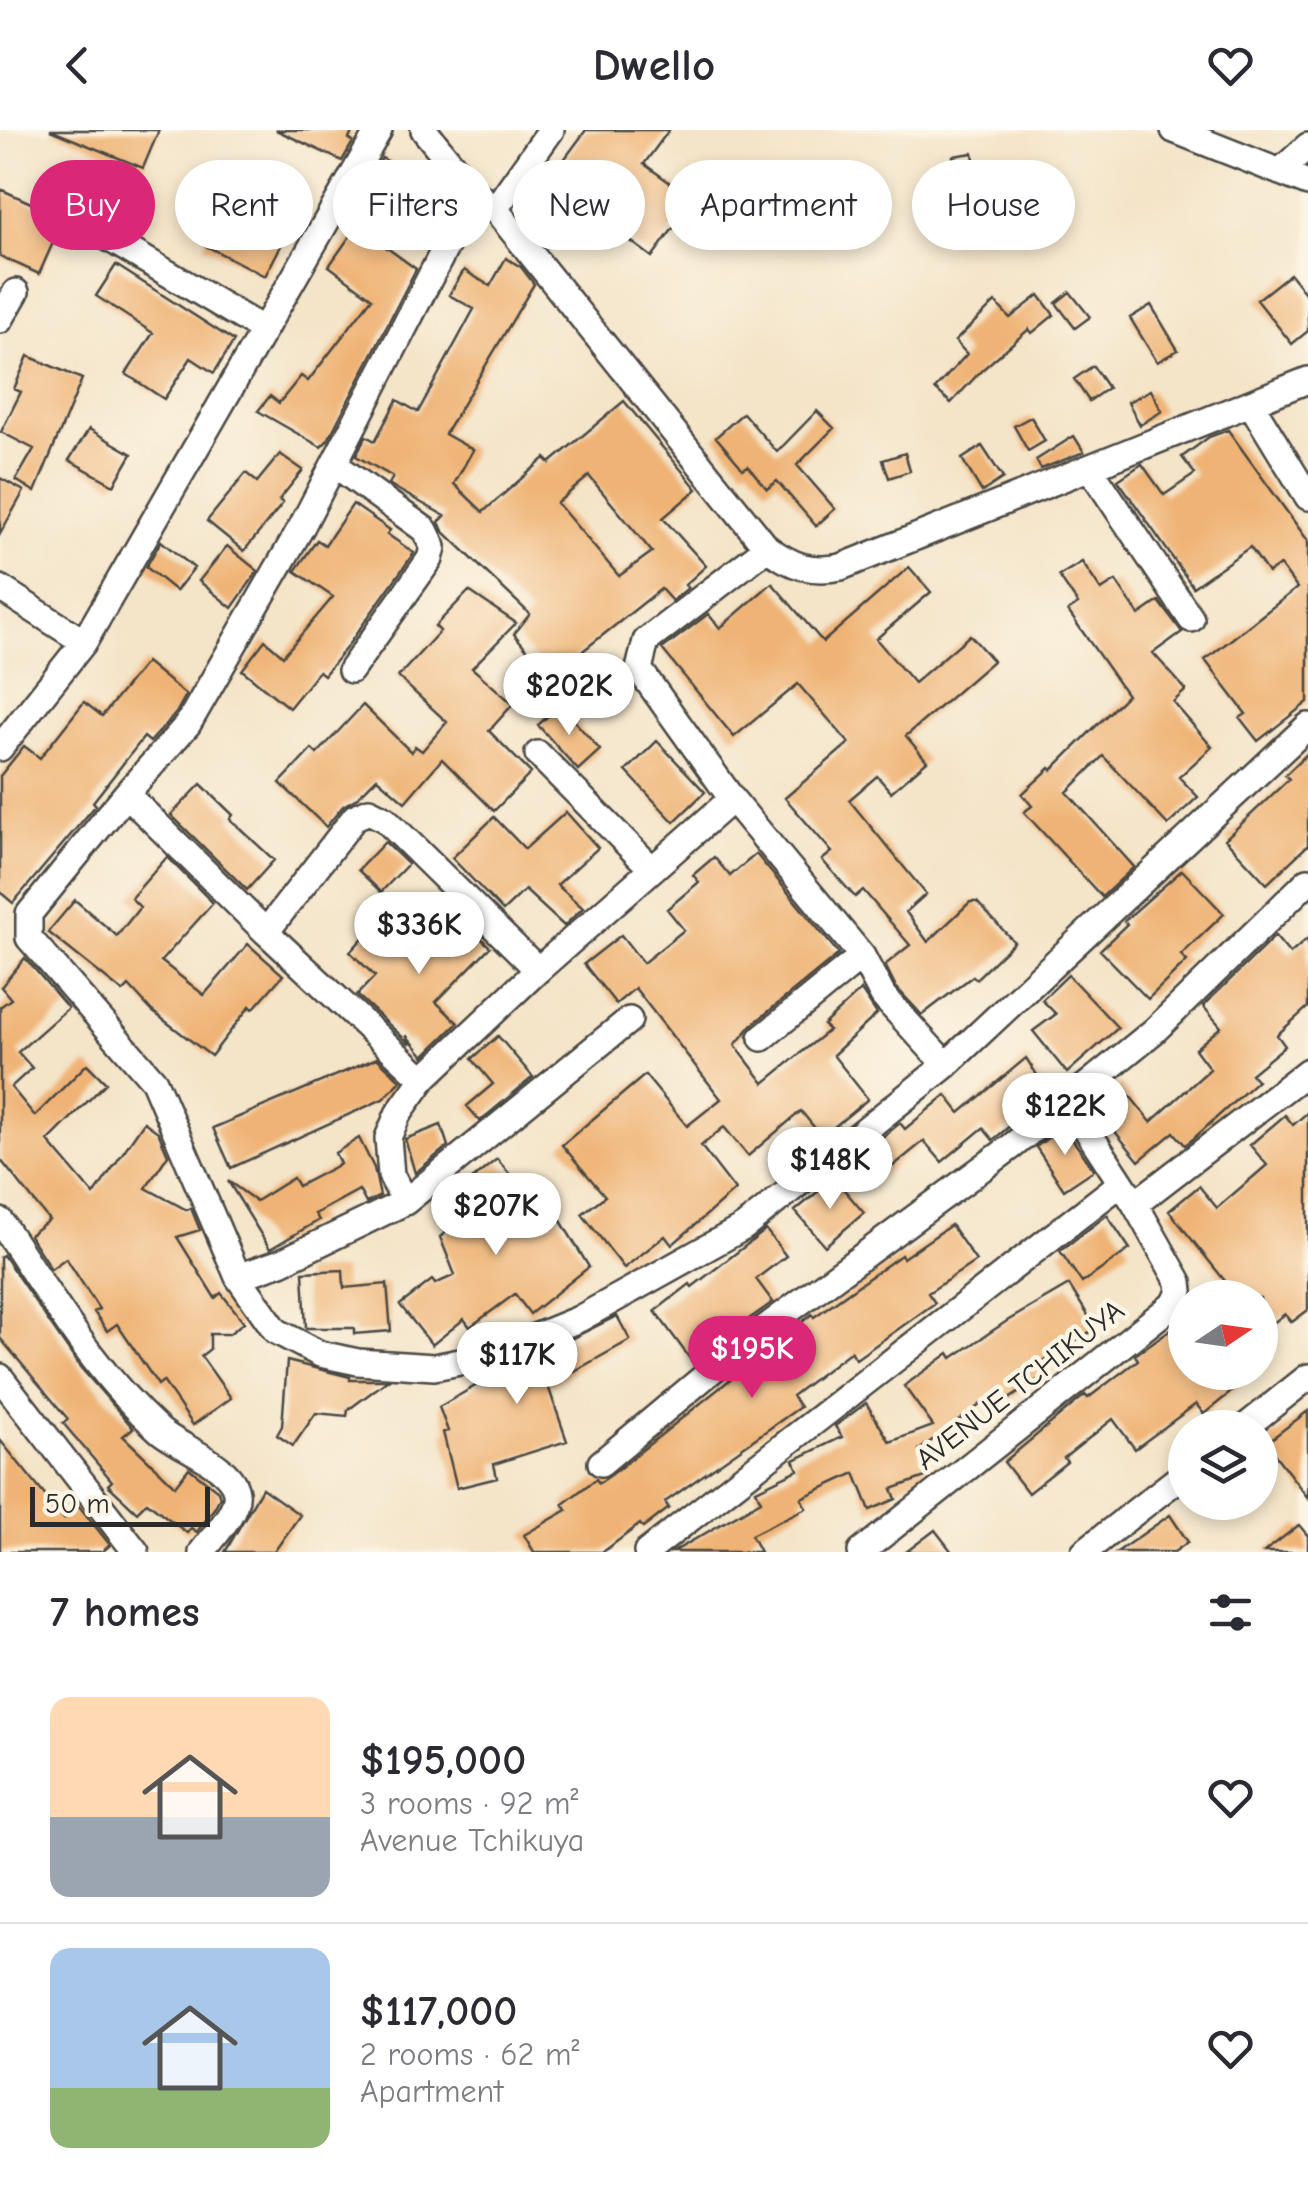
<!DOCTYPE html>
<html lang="en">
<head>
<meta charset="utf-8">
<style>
	:root { --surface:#fff; --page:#f7f7f7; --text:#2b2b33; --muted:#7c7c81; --line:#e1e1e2; --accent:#db2777 }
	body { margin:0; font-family:"Comic Neue",sans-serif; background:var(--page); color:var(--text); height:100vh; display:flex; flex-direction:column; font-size:38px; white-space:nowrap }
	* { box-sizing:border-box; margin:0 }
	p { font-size:32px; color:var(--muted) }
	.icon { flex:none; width:55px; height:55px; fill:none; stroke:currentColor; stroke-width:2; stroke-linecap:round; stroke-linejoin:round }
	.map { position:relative; height:1422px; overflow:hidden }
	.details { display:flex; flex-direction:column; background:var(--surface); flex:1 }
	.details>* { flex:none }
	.guide { position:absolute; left:30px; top:30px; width:1250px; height:90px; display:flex; gap:20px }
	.needle { width:65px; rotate:77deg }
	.tools { position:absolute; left:1168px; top:1150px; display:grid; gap:20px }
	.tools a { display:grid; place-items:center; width:110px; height:110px; border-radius:50%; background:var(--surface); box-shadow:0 5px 15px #0003; font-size:50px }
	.scale { position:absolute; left:30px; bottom:25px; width:180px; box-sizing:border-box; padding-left:10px; border:5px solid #2b2b2b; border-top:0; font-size:28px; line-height:35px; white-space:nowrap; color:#2b2b2b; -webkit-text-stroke:8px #fcf5e5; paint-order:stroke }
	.price { position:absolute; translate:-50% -85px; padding:0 22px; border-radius:35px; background:#fff; color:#222; font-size:32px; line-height:65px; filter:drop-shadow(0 2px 5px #0008) }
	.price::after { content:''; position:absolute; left:50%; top:60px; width:30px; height:22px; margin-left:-15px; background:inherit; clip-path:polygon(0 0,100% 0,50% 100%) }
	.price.active { background:var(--accent); color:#fff }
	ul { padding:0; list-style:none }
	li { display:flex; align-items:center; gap:30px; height:250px; padding:0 50px }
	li+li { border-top:2px solid var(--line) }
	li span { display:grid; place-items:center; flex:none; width:280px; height:200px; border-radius:20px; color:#555 }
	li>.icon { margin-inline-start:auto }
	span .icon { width:120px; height:120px; fill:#fffc; stroke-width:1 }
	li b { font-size:42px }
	h2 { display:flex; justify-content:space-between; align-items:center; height:120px; padding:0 50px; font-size:42px }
	.pill { padding:0 35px; border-radius:45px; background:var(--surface); box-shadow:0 5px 15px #0003; font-size:35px; line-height:90px }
	.pill.active { background:var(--accent); color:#fff }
	header { display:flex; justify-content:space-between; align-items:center; height:130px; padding:0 50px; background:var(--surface); font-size:45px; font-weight:800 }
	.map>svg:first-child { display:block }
</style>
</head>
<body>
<header><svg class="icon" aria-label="back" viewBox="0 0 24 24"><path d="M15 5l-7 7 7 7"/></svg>Dwello<svg class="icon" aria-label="heart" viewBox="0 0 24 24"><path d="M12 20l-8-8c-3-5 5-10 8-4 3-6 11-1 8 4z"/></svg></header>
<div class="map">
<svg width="1308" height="1422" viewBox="0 0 1308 1422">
	<rect width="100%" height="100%" fill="#fcf5e5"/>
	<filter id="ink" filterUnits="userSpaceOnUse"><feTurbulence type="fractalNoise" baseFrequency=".01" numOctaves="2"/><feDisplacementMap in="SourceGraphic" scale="20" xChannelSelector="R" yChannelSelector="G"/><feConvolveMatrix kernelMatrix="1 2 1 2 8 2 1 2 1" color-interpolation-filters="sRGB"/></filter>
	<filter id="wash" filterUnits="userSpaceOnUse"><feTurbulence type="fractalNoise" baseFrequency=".0048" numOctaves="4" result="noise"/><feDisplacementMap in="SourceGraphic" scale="40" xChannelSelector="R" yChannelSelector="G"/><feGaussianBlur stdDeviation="2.25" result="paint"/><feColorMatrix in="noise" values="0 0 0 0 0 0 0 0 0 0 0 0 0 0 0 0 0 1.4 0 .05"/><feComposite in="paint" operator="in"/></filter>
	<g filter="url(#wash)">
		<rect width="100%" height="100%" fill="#f4e4c8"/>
		<g id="blocks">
			<!-- building -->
			<path fill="#efb375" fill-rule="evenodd" d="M50,0H159L143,38Z
				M276,0H353L349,9L353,12L342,31Z
				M586,0H669L644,34L694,70L652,127L549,50Z
				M973,23L977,47L956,49L953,26Z
				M382,28L453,68L437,99L364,58Z
				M243,38L276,56L257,91L286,106L265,146L204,115Z
				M94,57L132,68L125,93L87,82Z
				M0,59L64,88L39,144L0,126Z
				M357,96L416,139L328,310L321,317L258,281L270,266L279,273L301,246L308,251L372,168L329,136Z
				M506,128L521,137L534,154L445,304L473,320L454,354L483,382L545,328L550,333L624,271L697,359L663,388L706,436L685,455L688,458L672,471L661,459L550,547L514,504L530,484L443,401L439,392L445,386L395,358L389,354L393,347L356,326L366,306L375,311L397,270L418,282L474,179L449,165L464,140L490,156ZM589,346L652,422L619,446L557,373Z
				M116,135L234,211L214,243L191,228L164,269L126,244L153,203L96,166Z
				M1290,144L1308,167V201L1292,214L1257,170Z
				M1070,162L1090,187L1075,198L1056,173Z
				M1039,165L1054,185L1032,203L1029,199L982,240L951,273L935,259L967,224L955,211L995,172L1010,188Z
				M1151,175L1178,220L1157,232L1130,188Z
				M28,226L82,249L35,362L16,350L34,319L1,302L21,262L14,259Z
				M1093,236L1108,258L1089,271L1074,249Z
				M1151,260L1162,281L1140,295L1128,272Z
				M817,281L834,298L797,335L835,379L816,396L777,351L767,359L748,336L743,339L716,307L743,283L777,322Z
				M1031,287L1045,311L1028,321L1014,296Z
				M89,299L132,324L114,355L69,330Z
				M1228,300L1308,411V572L1258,611L1240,588L1246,584L1205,530L1297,458L1280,435L1268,443L1250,417L1193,457L1118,350L1142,334L1164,365L1195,344L1182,327L1209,307Z
				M1074,306L1084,322L1041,339L1036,330Z
				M982,316L1003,348L982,362L962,329Z
				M905,323L910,341L889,348L883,330Z
				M280,324L303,340L279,370L283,373L244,421L207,391L246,343L257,352Z
				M0,348L24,361L0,404Z
				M353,374L390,400L387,404L414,423L346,518L324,545L319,541L289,578L242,540L265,510L283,526L333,467L295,441L317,410L325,415Z
				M161,411L194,438L176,461L146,437Z
				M227,416L258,441L232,478L199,451Z
				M1082,432L1101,460L1116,451L1139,485L1159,471L1182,502L1153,523L1186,560L1173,572L1212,617L1179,647L1198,667L1168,695L1103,626L1067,662L1134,737L1102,767L1024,682L1032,676L1022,664L1050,638L1052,640L1127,565L1068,481L1078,474L1059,446Z
				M909,437L931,462L876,509L914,553L970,505L993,531L906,606L927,631L891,662L877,646L849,670L926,764L906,782L928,812L970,772H977L1014,812L976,849L973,846L922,885L896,857L885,835L910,815L863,760L855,767L822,730L832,722L785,668L849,613L798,554L734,607L662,519L708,484L720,498L772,453L823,512Z
				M469,461L516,493L472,538L513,574L489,601L531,643L494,681L442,629L405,672L377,648L357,668L343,676L326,697L280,653L312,619L317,624L363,575L411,622L415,616L422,621L447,592L398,547L440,501L435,496Z
				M146,532L186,565L176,583L150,612L144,607L93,672L96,675L13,773L0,762V646L24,616L40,628L84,572L102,586Z
				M560,575L600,620L578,640L538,595Z
				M657,611L705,662L674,692L626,641Z
				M1308,623V715L1267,754L1225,709L1289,649L1285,645Z
				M201,654L233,685L230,689L274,730L247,760L171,685Z
				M566,682L598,718L557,755L583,778L564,796L525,760L503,781L452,728L494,687L525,719Z
				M385,712L408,734L381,762L358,740Z
				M756,724L839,824L752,895L735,915L764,953L829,900L823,895L861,860L877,884L833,925L868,969L822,1007L801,981L748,1026L724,997L701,1016L735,1060L672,1115L665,1106L624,1138L582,1084L605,1066L562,1015L645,945L687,996L721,969L635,858L616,874L584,834L621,805L643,833L684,800L667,779L699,752L693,745L714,727L730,746Z
				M167,727L213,773L161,831L204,865L248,814L283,845L253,879L250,876L211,926L152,881L129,856L123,862L48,802L75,770L117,806L140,777L131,768Z
				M1182,740L1224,784L1181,825L1187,831L1148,869L1100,820L1127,794L1124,791Z
				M449,777L490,817L436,872L458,893L424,926L406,905L410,914L357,865L375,846L350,822L374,796L403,824Z
				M1275,806L1290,824L1308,808V877L1277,905L1285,916L1251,944L1257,951L1193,1009L1185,1015L1174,1002L1139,1031L1095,977L1121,955L1151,992L1210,939L1195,919L1221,897L1203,876Z
				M25,828L68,878L18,922L32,938L11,957L35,986L87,934L106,953L48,1011L94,1065L144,992L158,1002L168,1025L146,1058L187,1080L191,1078L200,1100L177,1107L215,1168L221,1163L244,1192L229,1204H210V1219L201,1226L231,1268L193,1295L163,1251L158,1255L117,1194L107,1201L94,1182L99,1179L66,1128L51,1139L29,1105L49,1090L0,1029V877L11,869L1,857Z
				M1068,845L1118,898L1067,943L1033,901L1056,884L1042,870Z
				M498,906L533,947L480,991L467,976L493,954L472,929Z
				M377,928L401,951L383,969L231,1038L213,998Z
				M1026,928L1046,959L1038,965L1042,969L993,1010L983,998L942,1032L924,1011L881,1046L863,1023L900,993L905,999L946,965L960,983Z
				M1308,982V1180L1292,1192L1285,1184L1260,1203V1168H1214L1229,1156L1169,1081L1199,1056L1217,1078L1267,1035L1250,1015L1285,985L1293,995Z
				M441,995L448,1016L415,1043L405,1009Z
				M1063,996L1094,1040L1064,1060L1036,1017Z
				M359,1008L374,1038L380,1066L366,1073L359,1060L315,1084L319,1090L270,1119L228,1051L256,1071L293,1048L298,1056L340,1034L335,1023Z
				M497,1029L549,1092L558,1086L589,1137L530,1184L515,1164L470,1197L464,1189L432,1215L400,1175L432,1150L435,1154L455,1145L440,1107L475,1079L459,1060Z
				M834,1048L864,1083L825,1116L795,1081Z
				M1107,1085L1130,1119L1082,1153L1060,1121Z
				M951,1095L976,1131L928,1163L935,1173L856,1229L851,1221L792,1266L800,1277L665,1372L669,1378L643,1398L640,1394L603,1422H534L524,1405L567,1380L563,1374L596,1349L599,1353L611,1345L812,1184L814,1187L901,1125L903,1128Z
				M766,1100L786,1126L756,1149L773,1172L691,1230L655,1181L690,1154L692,1157Z
				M3,1125L80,1237L133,1298L123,1306L175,1356L189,1338L218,1361L220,1367L215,1377L197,1402L191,1398L187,1403L147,1372L137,1382L108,1355L112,1351L63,1293L68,1289L0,1208V1127Z
				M343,1140L344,1158L387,1154L391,1201L354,1204V1198H306L303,1142Z
				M1069,1155L1096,1198L1037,1235L1044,1246L1003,1273L996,1263L919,1320L928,1346L892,1359L896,1369L870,1380L855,1343L801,1368L806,1378L751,1405L760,1422H673L761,1371L756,1360L798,1340L794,1330L842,1307L835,1296L866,1273L890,1312L933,1296L904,1256L949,1223L952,1228L1007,1191Z
				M617,1186L630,1210L548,1256L567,1311L494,1334L497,1348L457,1358L443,1302L448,1301L439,1277L503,1240L564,1220L561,1214Z
				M1185,1189V1242H1232L1241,1254L1204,1284L1196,1274L1135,1319L1113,1289L1064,1328L1067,1332L1028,1363L1004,1332L1085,1265L1088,1268L1138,1230L1135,1225Z
				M287,1231L350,1247V1250H388L348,1280L347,1286L316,1283L293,1316L277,1305L282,1296Z
				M1308,1281V1368L1266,1313Z
				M0,1310L64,1389L79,1376L110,1415L102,1422H0Z
				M262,1358L300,1385L274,1422H225Z
				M1170,1385L1188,1412L1174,1422H1117Z
				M1299,1395L1308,1406V1422H1264Z
				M935,1400L952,1422H906Z"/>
		</g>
	</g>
	<g filter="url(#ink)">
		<use href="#blocks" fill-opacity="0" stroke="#494743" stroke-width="2.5"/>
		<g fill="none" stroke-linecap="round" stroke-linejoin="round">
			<!-- street casing -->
			<g stroke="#494743" stroke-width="30">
				<path id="street" d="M424,0L474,62L495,79L767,418C792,436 811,443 841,437L1308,250
					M1174,0L1308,53
					M1280,42L1308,16
					M474,62L302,396L188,594L126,664L29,784V808L154,951L238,1147L276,1201L320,1224L358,1232L434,1237L486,1227L579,1189L744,1097L946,935L1308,596
					M495,79L551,0
					M100,103L262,199
					M0,190L16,162
					M1251,274L1308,367
					M334,334L425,400L433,417L430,429L351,540
					M1090,338L1191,489
					M767,418L646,511L639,539L732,669L862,826L883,866L946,935
					M0,458L84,512
					M0,618L84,512L379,0
					M538,624L652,739
					M126,664L266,802
					M762,908L862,826
					M423,949L266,802L355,687L369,681L385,689L538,840
					M405,1072L629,890
					M1135,1074L1308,941
					M0,1091C49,1164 93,1241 159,1300C178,1317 232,1335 236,1362C239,1381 213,1407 202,1422
					M238,1147L281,1132L405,1072L391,1045L388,1008L398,984L423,949L538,840L732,669
					M0,1247L136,1422
					M1244,1298L1308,1247
					M601,1333L746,1212L1011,1017L1154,901L1308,751
					M647,1422L1120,1054
					M861,1422L1175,1173L1180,1161L1179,1152L1135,1074L1068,971
					M1084,1422L1185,1343"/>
			</g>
			<!-- street -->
			<use href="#street" stroke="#fff" stroke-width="25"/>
		</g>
	</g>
	<g text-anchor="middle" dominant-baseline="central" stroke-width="9" stroke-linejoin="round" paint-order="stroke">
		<!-- street labels -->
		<g font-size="30" fill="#2b2b2b" stroke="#fcf5e5">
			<text transform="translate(1020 1255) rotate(-38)">AVENUE TCHIKUYA</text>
		</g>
	</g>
</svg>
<div class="tools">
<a><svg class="needle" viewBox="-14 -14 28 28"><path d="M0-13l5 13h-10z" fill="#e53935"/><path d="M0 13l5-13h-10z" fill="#7c7c81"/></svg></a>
<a><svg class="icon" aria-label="layers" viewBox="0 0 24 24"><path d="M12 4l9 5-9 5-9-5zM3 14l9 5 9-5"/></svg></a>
</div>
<div class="scale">50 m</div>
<b class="price" style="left:569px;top:608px">$202K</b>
<b class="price" style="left:419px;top:847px">$336K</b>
<b class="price" style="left:1065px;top:1028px">$122K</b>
<b class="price" style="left:830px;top:1082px">$148K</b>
<b class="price" style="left:496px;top:1128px">$207K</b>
<b class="price active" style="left:752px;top:1271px">$195K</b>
<b class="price" style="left:517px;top:1277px">$117K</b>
<div class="guide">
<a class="pill active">Buy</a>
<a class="pill">Rent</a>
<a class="pill">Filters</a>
<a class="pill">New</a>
<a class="pill">Apartment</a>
<a class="pill">House</a>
</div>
</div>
<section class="details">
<h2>7 homes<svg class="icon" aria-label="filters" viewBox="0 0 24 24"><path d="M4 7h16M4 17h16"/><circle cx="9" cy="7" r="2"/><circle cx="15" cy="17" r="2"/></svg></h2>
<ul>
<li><span style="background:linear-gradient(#ffd9b3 60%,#9aa5b1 0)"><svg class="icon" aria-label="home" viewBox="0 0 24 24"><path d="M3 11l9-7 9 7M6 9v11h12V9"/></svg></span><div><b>$195,000</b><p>3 rooms · 92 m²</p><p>Avenue Tchikuya</p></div><svg class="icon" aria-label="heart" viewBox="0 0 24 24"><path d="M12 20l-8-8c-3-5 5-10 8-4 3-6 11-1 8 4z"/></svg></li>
<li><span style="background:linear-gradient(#a9c7e8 70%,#8fb573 0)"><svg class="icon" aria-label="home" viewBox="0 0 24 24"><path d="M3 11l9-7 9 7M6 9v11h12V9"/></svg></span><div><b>$117,000</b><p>2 rooms · 62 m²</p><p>Apartment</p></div><svg class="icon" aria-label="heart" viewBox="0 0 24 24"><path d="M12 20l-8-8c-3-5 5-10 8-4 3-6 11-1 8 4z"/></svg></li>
</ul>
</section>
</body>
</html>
